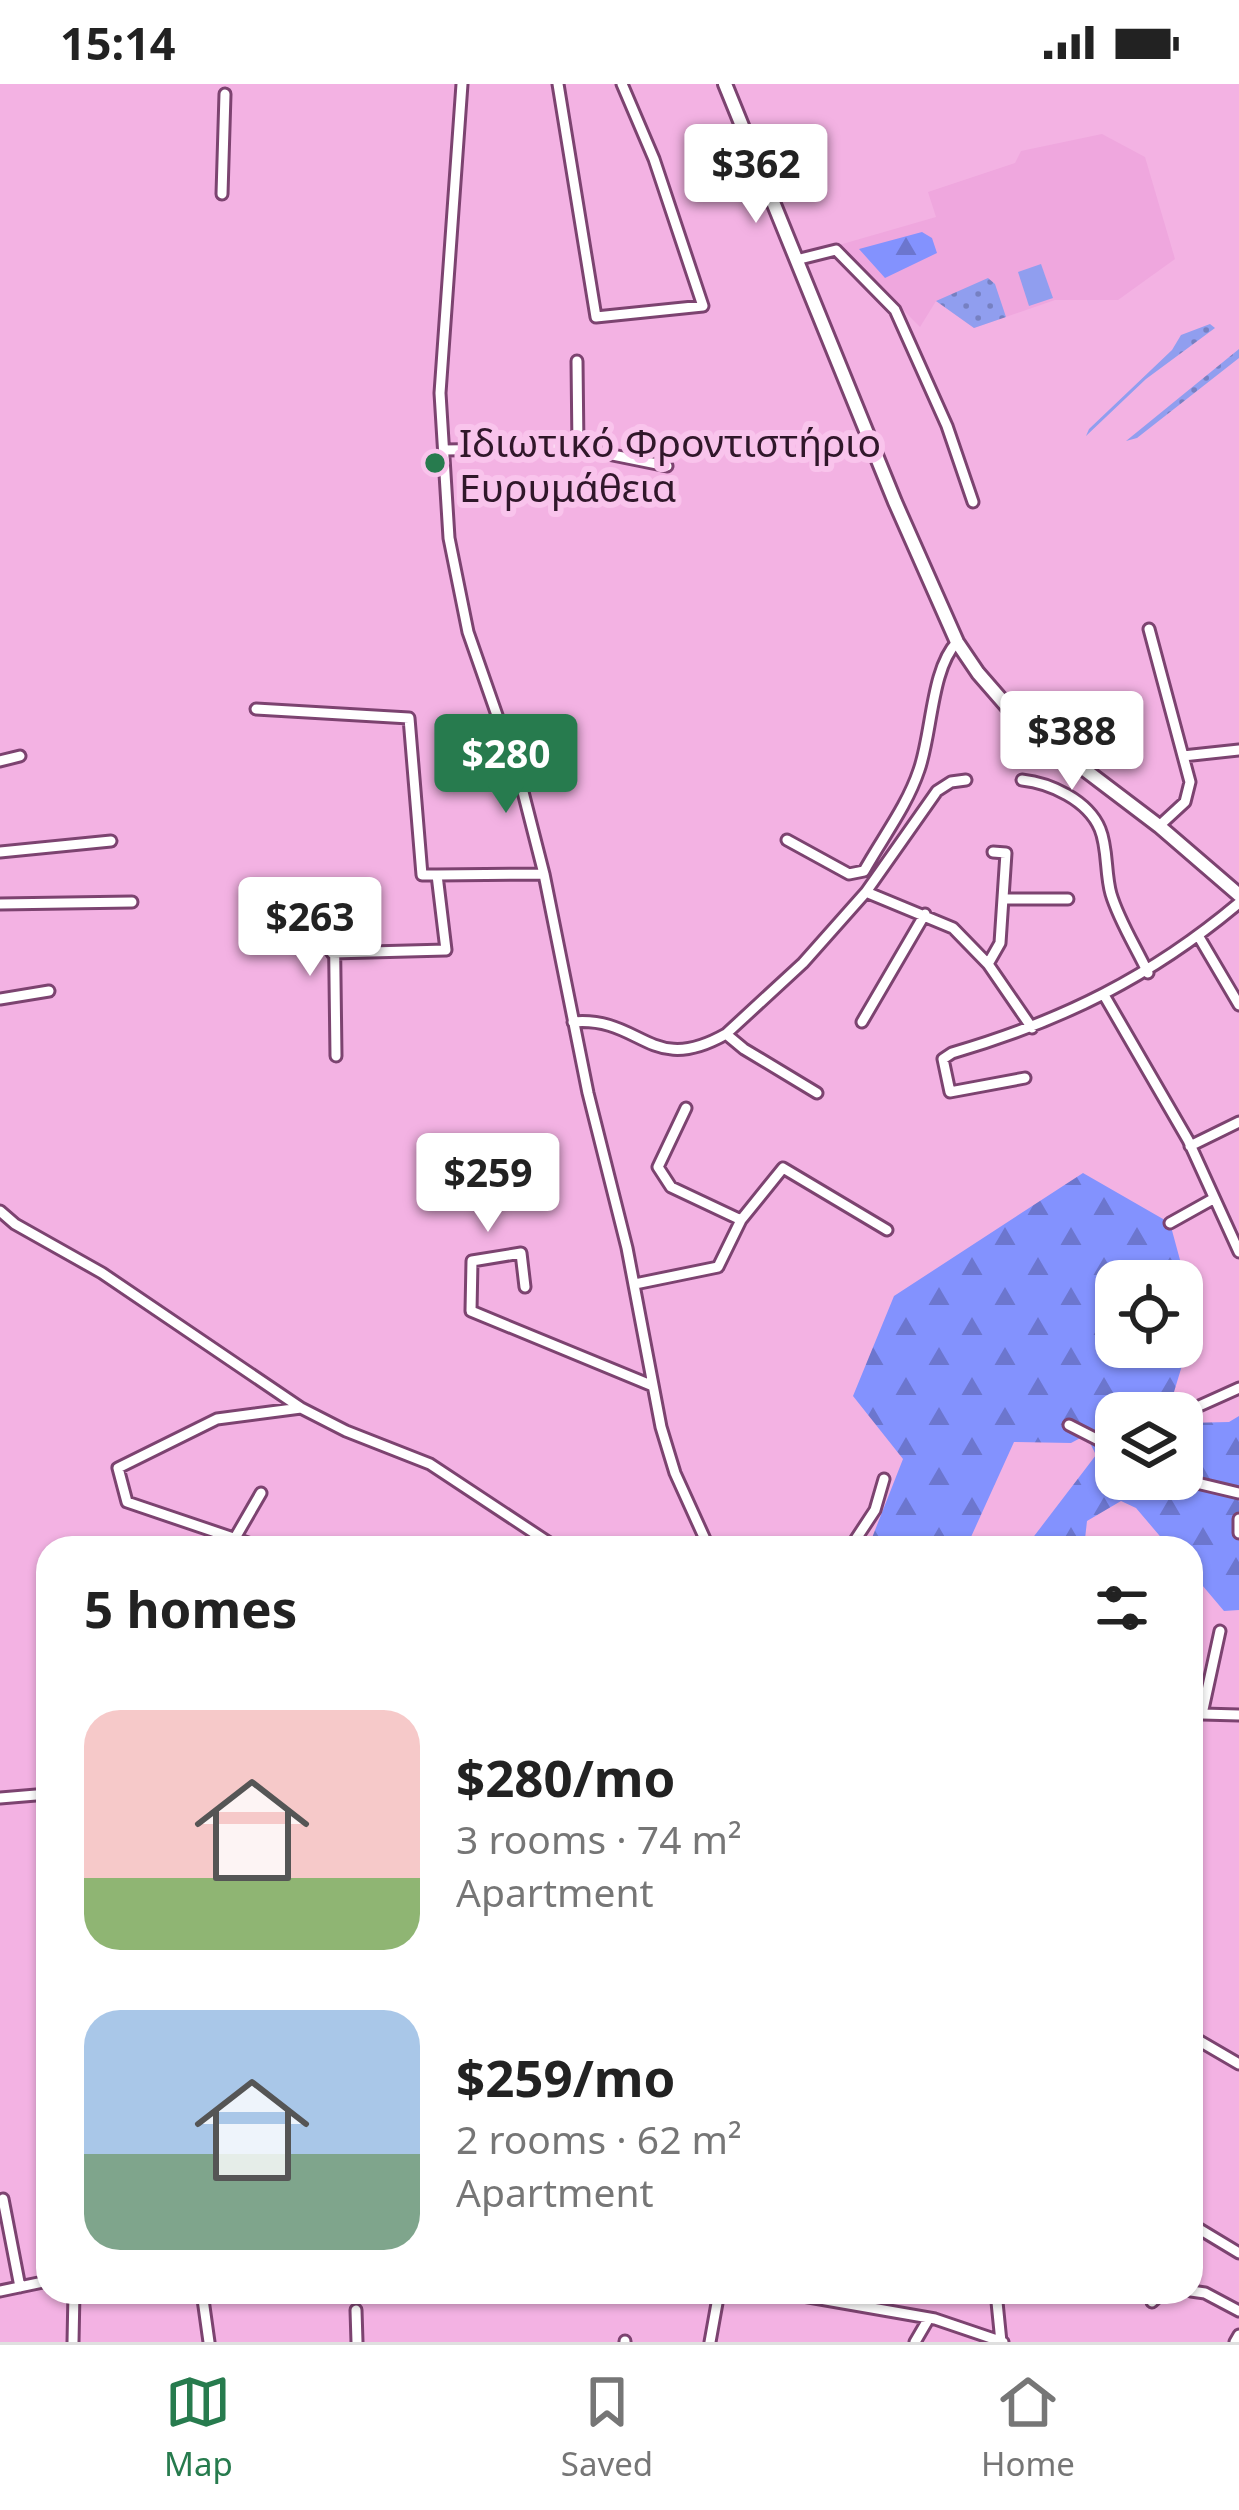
<!DOCTYPE html>
<html lang="en">
<head>
<meta charset="utf-8">
<style>
	:root { --surface:#fff; --page:#f6f6f6; --text:#222; --muted:#767676; --line:#e0e0e0; --accent:#277b4e }
	body { margin:0; font-family:"Noto Sans",sans-serif; background:var(--page); color:var(--text); height:100vh; display:flex; flex-direction:column; font-size:45px; white-space:nowrap }
	* { box-sizing:border-box; margin:0 }
	p { font-size:39px; color:var(--muted) }
	.icon { flex:none; width:66px; height:66px; fill:none; stroke:currentColor; stroke-width:2; stroke-linecap:round; stroke-linejoin:round }
	.map { position:relative; flex:1; overflow:hidden }
	.sheet { position:absolute; left:36px; top:1452px; width:1167px; height:768px; display:flex; flex-direction:column; background:var(--surface); border-radius:36px; box-shadow:0 3px 9px #0004 }
	.sheet>* { flex:none }
	.fabs { position:absolute; left:1095px; top:1176px; display:grid; gap:24px }
	.fabs a { display:grid; place-items:center; width:108px; height:108px; border-radius:24px; background:var(--surface); box-shadow:0 3px 9px #0004; font-size:60px }
	.price { position:absolute; translate:-50% -102px; padding:0 27px; border-radius:12px; background:#fff; color:#222; font-size:39px; line-height:78px; filter:drop-shadow(0 3px 6px #0008) }
	.price::after { content:''; position:absolute; left:50%; top:72px; width:36px; height:27px; margin-left:-18px; background:inherit; clip-path:polygon(0 0,100% 0,50% 100%) }
	.price.selected { background:var(--accent); color:#fff }
	ul { padding:0; list-style:none }
	li { display:flex; align-items:center; gap:36px; height:300px; padding:0 48px }
	li span { display:grid; place-items:center; flex:none; width:336px; height:240px; border-radius:36px; color:#555 }
	li>.icon { margin-inline-start:auto }
	span .icon { width:144px; height:144px; fill:#fffc; stroke-width:1 }
	li b { font-size:51px }
	h2 { display:flex; justify-content:space-between; align-items:center; height:144px; padding:0 48px; font-size:51px }
	.status { display:flex; justify-content:space-between; align-items:center; height:84px; padding:0 60px; background:var(--surface); direction:ltr }
	.status svg { height:33px; fill:currentColor }
	.tab-bar { display:flex; justify-content:space-around; align-items:center; height:168px; border-top:3px solid var(--line); background:var(--surface); font-size:33px; color:var(--muted) }
	.tab-bar a { display:grid; justify-items:center; gap:6px }
	.tab-bar .selected { color:var(--accent) }
	.map>svg:first-child { display:block }
</style>
</head>
<body>
<div class="status"><b>15:14</b><svg viewBox="0 0 49 12"><path d="M0 12V9h3v3zM5 12V6h3v6zM10 12V3h3v9zM15 12V0h3v12zM26 1h20v11H26zM47 4h2v5h-2z"/></svg></div>
<div class="map">
<svg width="1239" height="2258" viewBox="0 0 1239 2258">
	<defs>
		<pattern id="grass-dots" width="8" height="8" patternUnits="userSpaceOnUse" patternTransform="scale(3)"><rect width="8" height="8" fill="#909eef"/><path d="M2 2h.1M6 6h.1" fill="none" stroke="#7680c2" stroke-width="1.8" stroke-linecap="round"/></pattern>
		<pattern id="forest-firs" width="22" height="20" patternUnits="userSpaceOnUse" patternTransform="scale(3)"><rect width="22" height="20" fill="#8392fe"/><path d="M5 1l3.5 6h-7zM16 11l3.5 6h-7z" fill="#6c76ce"/></pattern>
	</defs>
	<rect width="100%" height="100%" fill="#f3b2e3"/>
	<!-- built -->
	<path fill="#efa7de" d="M1102,50L1145,73L1175,175L1118,216H1055L974,244L936,217L920,243L839,161L936,133L928,108L1015,79L1021,67Z"/>
	<!-- grass -->
	<path fill="url(#grass-dots)" d="M988,194L995,200L1006,233L974,244L936,217Z
		M1210,240L1215,244L1146,295L1086,352L1089,345L1172,266L1181,251Z
		M1239,265V274L1137,354L1126,357Z"/>
	<!-- forest -->
	<path fill="url(#forest-firs)" fill-rule="evenodd" d="M922,148L932,154L937,169L885,194L859,165Z
		M1083,1089L1170,1139L1196,1235L1174,1308L1181,1329H1116V1395H1182V1333L1185,1339L1229,1338L1239,1332V1526L1224,1527L1191,1488V1464H1170L1136,1424L1121,1417L1087,1437L1084,1464H1025L1096,1371L1086,1351L1071,1359L1014,1358L966,1464H868L903,1375L853,1312L894,1212ZM1116,1197H1182V1263H1116Z"/>
	<!-- garden -->
	<path fill="#909eef" d="M1041,180L1053,214L1029,222L1018,188Z"/>
	<g fill="none" stroke-linecap="round" stroke-linejoin="round">
		<!-- street casing -->
		<g stroke="#7c4370" stroke-width="15">
			<path id="street" d="M462,0L440,309L449,454L468,548L521,700L544,790L588,1009L627,1164L661,1343L675,1389L709,1464
				M558,0L596,233L703,222L654,75L622,0
				M222,110L225,10
				M796,176L836,166L895,226L947,342L973,418
				M577,277L578,364
				M444,366L578,364L667,382
				M1149,545L1190,698L1185,718L1159,742
				M256,625L409,634L422,791H437L446,866L332,869
				M1183,672L1239,666
				M0,677L20,672
				M1022,696C1050,699 1088,716 1100,745C1108,764 1105,789 1111,810C1119,837 1136,863 1148,889
				M787,756L849,790L864,787C883,753 907,722 919,686C932,650 931,585 957,558
				M0,768L111,757
				M437,791L544,790
				M866,808L953,844L988,880L1032,944
				M1003,815H1068
				M334,817L336,972
				M0,820L132,818
				M1199,853L1239,921
				M988,880L1000,859L1006,769L993,768
				M1104,911L1188,1056L1239,1168
				M0,915L49,907
				M573,938C642,932 650,993 726,950
				M862,938L925,830
				M1025,994L950,1008L943,975L952,969C1062,937 1151,893 1239,819
				M817,1009L744,965L726,950L803,879L866,808L937,707L951,698L966,696
				M686,1024L658,1083L671,1103L741,1136
				M1190,1062L1239,1038
				M0,1127L15,1140L102,1189L301,1324L346,1347L430,1380L557,1464
				M1170,1139L1213,1115
				M635,1200L718,1183L741,1136L783,1084L887,1146
				M525,1203L521,1169L472,1177L471,1227L653,1302
				M1188,1327L1239,1304
				M1069,1341L1116,1365
				M1180,1395L1239,1409
				M1239,1435V1449
				M235,1454L261,1409
				M263,1464L127,1418L118,1384L217,1335L301,1324
				M850,1464L875,1426L884,1395
				M1191,1622L1202,1630L1239,1631
				M1202,1630L1220,1547
				M0,1714L48,1710
				M1191,1952L1239,1980
				M3,2115L20,2203
				M1191,2140L1239,2169
				M0,2207L48,2197
				M1191,2207L1205,2209L1239,2227
				M202,2208L209,2258
				M780,2208L935,2235L1003,2258
				M996,2208L1001,2258
				M468,2209V2208
				M1152,2218L1163,2208
				M356,2226L357,2258
				M73,2258L74,2208
				M625,2258V2257
				M710,2258L719,2208
				M915,2258L929,2234
				M1235,2258L1239,2251"/>
		</g>
		<!-- secondary casing -->
		<g stroke="#7c4370" stroke-width="18">
			<path id="secondary" d="M725,0L895,418L957,558L978,589L1018,635L1159,742L1239,811"/>
		</g>
		<!-- street -->
		<use href="#street" stroke="#fff" stroke-width="9"/>
		<!-- secondary -->
		<use href="#secondary" stroke="#fff" stroke-width="12"/>
	</g>
	<!-- markers -->
	<circle fill="#277b4e" stroke="#f9c4ec" stroke-width="4.5" cx="435" cy="379" r="12"/>
	<g text-anchor="middle" dominant-baseline="central" stroke-width="12" stroke-linejoin="round" paint-order="stroke">
		<!-- poi labels -->
		<g font-size="39" fill="#30172a" stroke="#f9c4ec" text-anchor="start">
			<text x="459" y="357">Ιδιωτικό Φροντιστήριο<tspan x="459" dy="45">Ευρυμάθεια</tspan></text>
		</g>
	</g>
</svg>
<div class="fabs">
<a><svg class="icon" aria-label="locate" viewBox="0 0 24 24"><circle cx="12" cy="12" r="6"/><path d="M12 2v4M12 18v4M2 12h4M18 12h4"/></svg></a>
<a><svg class="icon" aria-label="layers" viewBox="0 0 24 24"><path d="M12 4l9 5-9 5-9-5zM3 14l9 5 9-5"/></svg></a>
</div>
<b class="price" style="left:756px;top:142px">$362</b>
<b class="price" style="left:1072px;top:709px">$388</b>
<b class="price selected" style="left:506px;top:732px">$280</b>
<b class="price" style="left:310px;top:895px">$263</b>
<b class="price" style="left:488px;top:1151px">$259</b>
<section class="sheet">
<h2>5 homes<svg class="icon" aria-label="filters" viewBox="0 0 24 24"><path d="M4 7h16M4 17h16"/><circle cx="9" cy="7" r="2"/><circle cx="15" cy="17" r="2"/></svg></h2>
<ul>
<li><span style="background:linear-gradient(#f6c9c9 70%,#8fb573 0)"><svg class="icon" aria-label="home" viewBox="0 0 24 24"><path d="M3 11l9-7 9 7M6 9v11h12V9"/></svg></span><div><b>$280/mo</b><p>3 rooms · 74 m²</p><p>Apartment</p></div></li>
<li><span style="background:linear-gradient(#a9c7e8 60%,#7fa58c 0)"><svg class="icon" aria-label="home" viewBox="0 0 24 24"><path d="M3 11l9-7 9 7M6 9v11h12V9"/></svg></span><div><b>$259/mo</b><p>2 rooms · 62 m²</p><p>Apartment</p></div></li>
</ul>
</section>
</div>
<nav class="tab-bar">
<a class="selected"><svg class="icon" aria-label="map" viewBox="0 0 24 24"><path d="M3 6l6-2 6 2 6-2v14l-6 2-6-2-6 2zM9 4v14M15 6v14"/></svg>Map</a>
<a><svg class="icon" aria-label="saved" viewBox="0 0 24 24"><path d="M7 4h10v16l-5-4-5 4z"/></svg>Saved</a>
<a><svg class="icon" aria-label="home" viewBox="0 0 24 24"><path d="M3 11l9-7 9 7M6 9v11h12V9"/></svg>Home</a>
</nav>
</body>
</html>
